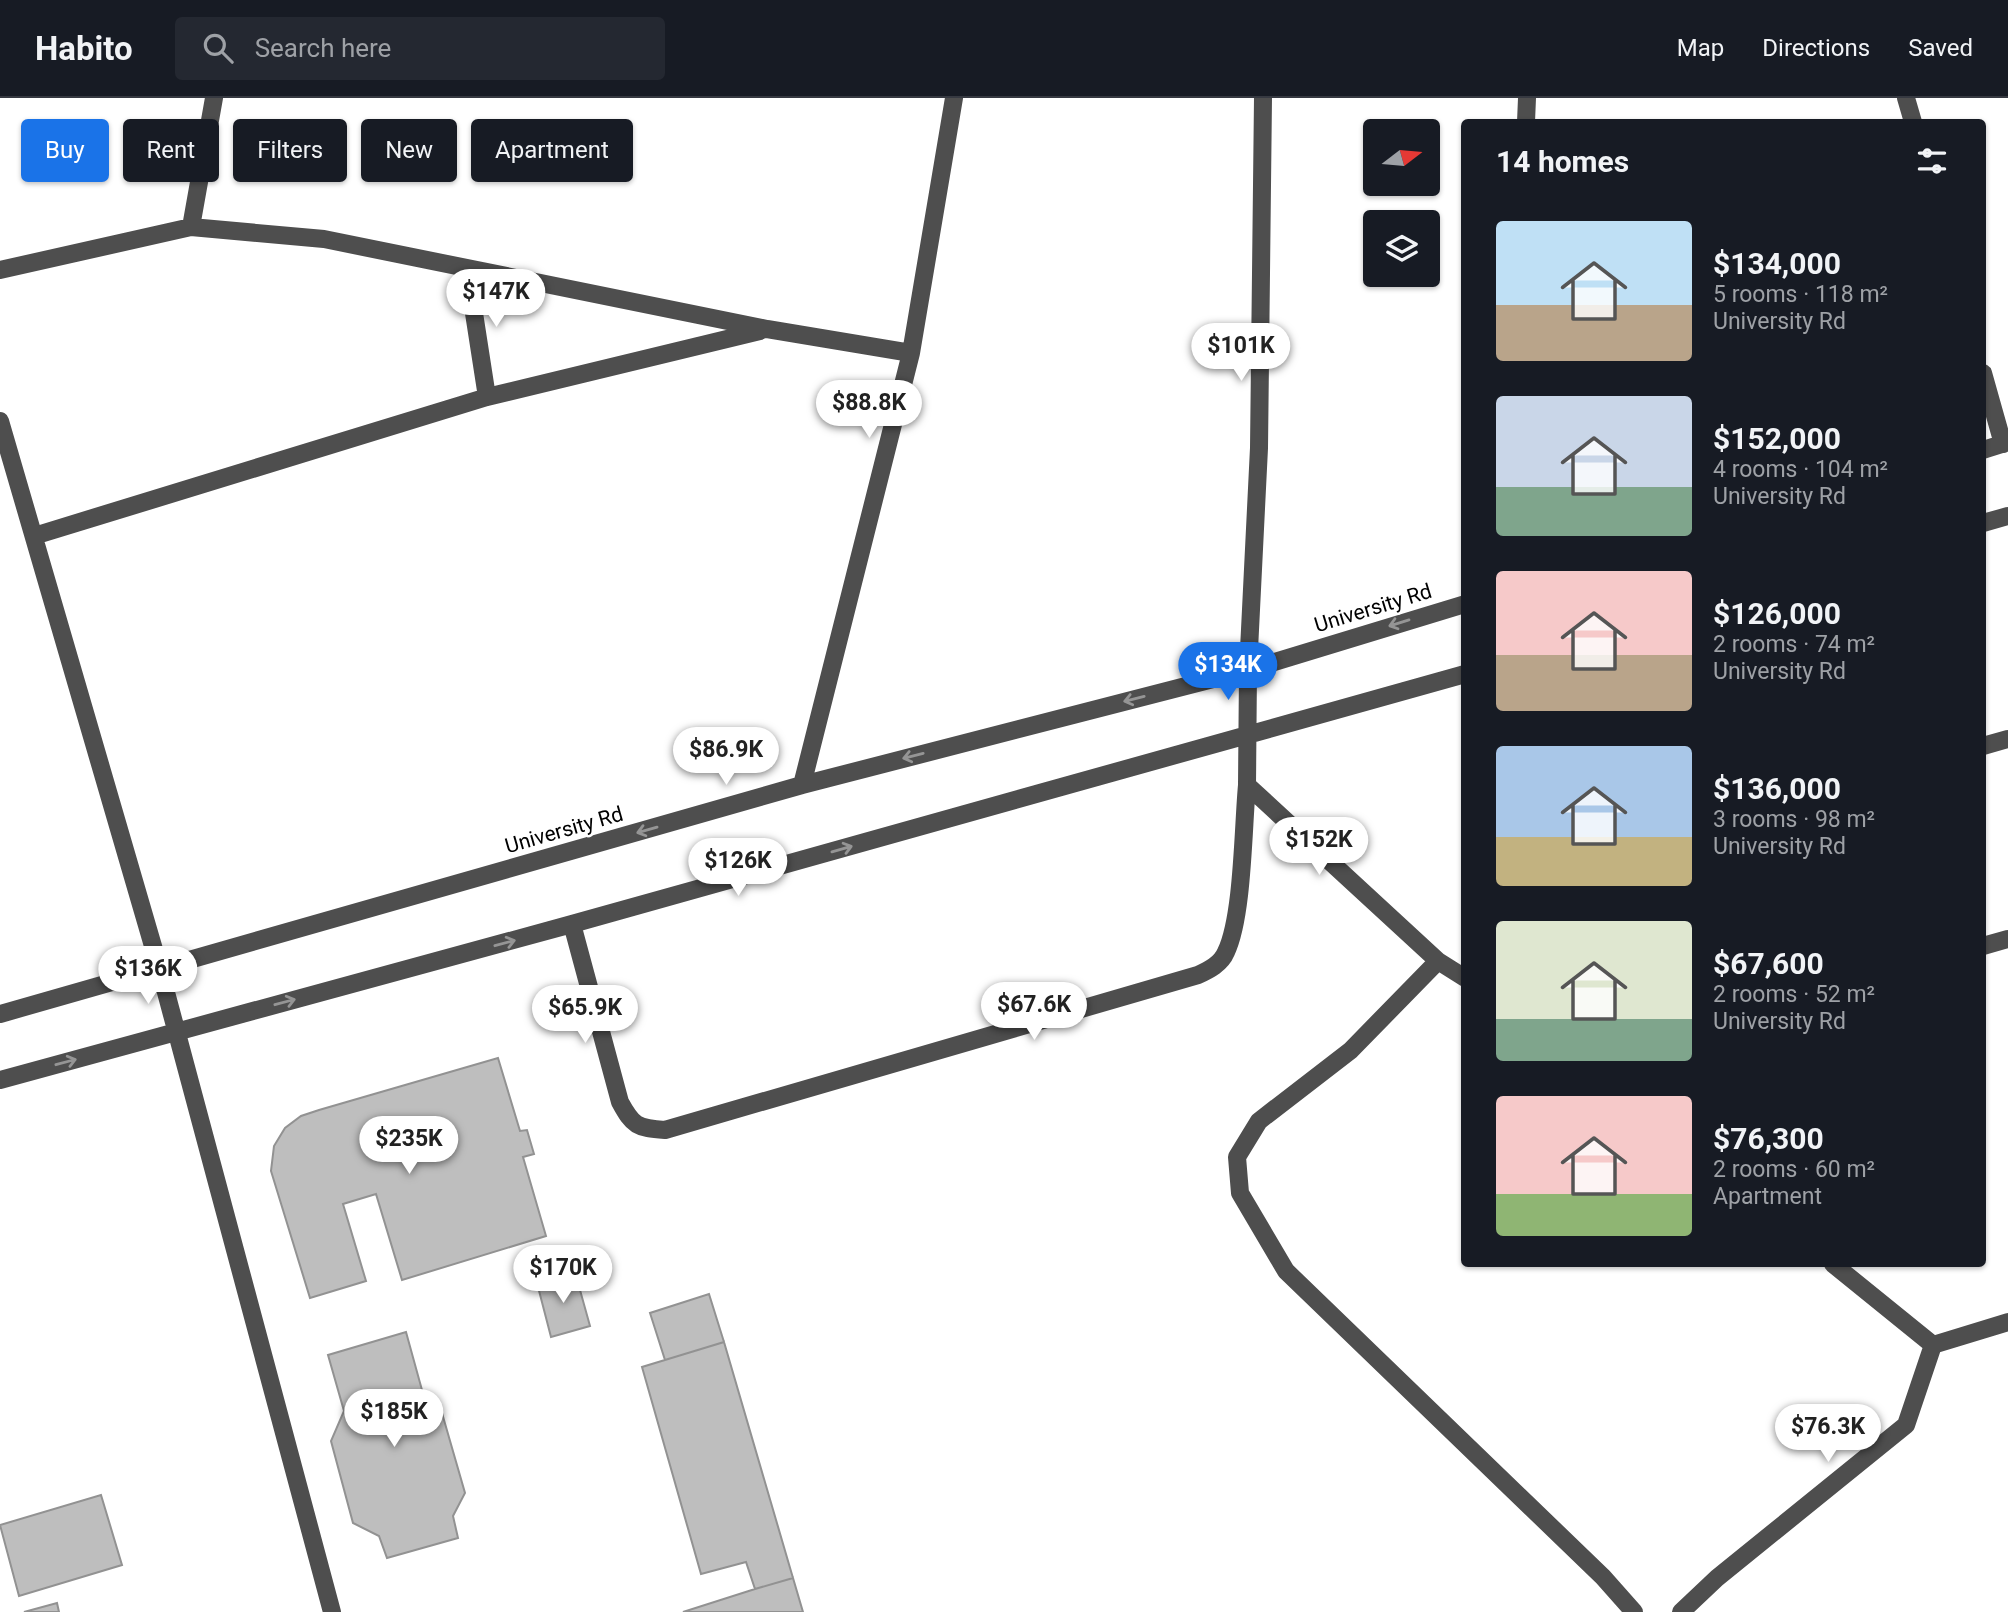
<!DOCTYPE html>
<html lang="en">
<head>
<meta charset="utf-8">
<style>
	:root { --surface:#171b24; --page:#242831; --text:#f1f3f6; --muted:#9ea1a6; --line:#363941; --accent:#1a73e8 }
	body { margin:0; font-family:Roboto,sans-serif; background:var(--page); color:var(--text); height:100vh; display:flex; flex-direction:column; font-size:26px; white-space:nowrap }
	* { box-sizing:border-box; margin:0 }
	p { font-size:23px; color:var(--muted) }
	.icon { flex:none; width:38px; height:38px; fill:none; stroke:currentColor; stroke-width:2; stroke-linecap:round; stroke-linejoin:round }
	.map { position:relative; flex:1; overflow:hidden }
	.side { position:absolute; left:1461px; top:21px; width:525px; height:1148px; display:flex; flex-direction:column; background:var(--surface); border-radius:7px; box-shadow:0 2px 5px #0004 }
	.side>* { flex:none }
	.hud { position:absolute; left:21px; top:21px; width:665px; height:63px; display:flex; gap:14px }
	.needle { width:46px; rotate:74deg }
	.controls { position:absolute; left:1363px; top:21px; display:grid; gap:14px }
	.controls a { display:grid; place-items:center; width:77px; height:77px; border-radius:7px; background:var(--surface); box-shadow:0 2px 5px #0004; font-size:35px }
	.price { position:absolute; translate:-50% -60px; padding:0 16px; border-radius:24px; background:#fff; color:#222; font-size:23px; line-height:46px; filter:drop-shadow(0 2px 4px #0008) }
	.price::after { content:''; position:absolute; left:50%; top:42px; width:21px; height:16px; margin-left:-10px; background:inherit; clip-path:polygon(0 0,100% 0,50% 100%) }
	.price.on { background:var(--accent); color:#fff }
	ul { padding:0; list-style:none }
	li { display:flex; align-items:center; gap:21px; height:175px; padding:0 35px }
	li span { display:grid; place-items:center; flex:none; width:196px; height:140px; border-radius:7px; color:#555 }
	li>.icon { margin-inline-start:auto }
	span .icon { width:84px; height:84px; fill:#fffc; stroke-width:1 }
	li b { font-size:30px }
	h2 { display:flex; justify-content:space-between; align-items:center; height:84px; padding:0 35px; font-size:30px }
	.tag { padding:0 24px; border-radius:7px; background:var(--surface); box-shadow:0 2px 5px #0004; font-size:24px; line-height:63px }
	.tag.on { background:var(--accent); color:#fff }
	header { display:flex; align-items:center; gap:42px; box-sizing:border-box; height:98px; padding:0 35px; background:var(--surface); border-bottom:2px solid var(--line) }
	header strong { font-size:33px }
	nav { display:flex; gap:38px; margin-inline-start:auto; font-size:24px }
	.search { width:490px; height:63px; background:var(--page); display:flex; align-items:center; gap:18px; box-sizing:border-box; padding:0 24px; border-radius:7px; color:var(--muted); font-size:26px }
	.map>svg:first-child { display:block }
</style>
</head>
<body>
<header>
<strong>Habito</strong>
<div class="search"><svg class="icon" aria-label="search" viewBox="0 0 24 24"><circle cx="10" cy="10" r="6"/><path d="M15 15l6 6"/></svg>Search here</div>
<nav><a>Map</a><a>Directions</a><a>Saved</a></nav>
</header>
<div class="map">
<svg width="2008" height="1514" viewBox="0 0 2008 1514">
	<rect width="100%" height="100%" fill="#fff"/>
	<!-- building -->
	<path fill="#bebebe" stroke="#929292" stroke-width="2" d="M498,960L520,1033L527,1032L534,1056L523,1059L546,1138L402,1182L376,1096L343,1106L366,1183L310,1200L271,1073L274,1048L285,1030L301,1018L319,1012Z
		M575,1174L590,1228L551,1239L537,1185Z
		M709,1196L724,1244L665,1262L650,1215Z
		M406,1234L425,1303L442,1315L465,1395L453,1418L458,1440L387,1460L379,1438L353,1425L331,1343L344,1313L328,1257Z
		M724,1244L793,1480L755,1491L746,1464L701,1476L642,1269Z
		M101,1397L122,1467L19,1498L0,1427Z
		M793,1480L803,1514H683L755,1491Z
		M57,1505L59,1514H24Z"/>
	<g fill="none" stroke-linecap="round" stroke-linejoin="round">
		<!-- minor -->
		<path stroke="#4e4e4e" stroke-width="18" d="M1263,0L1259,350L1248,572L1247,687L1438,863L1465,880
			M1906,0L1913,24
			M1526,24L1527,0
			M191,129L214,0
			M467,170L487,299
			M0,172L191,129L324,141L767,231L911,255
			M1983,275L2003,346
			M0,323L160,872L332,1514
			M1983,352L2008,344
			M1983,425L2008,418
			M34,438L487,299L760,233
			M1983,648L2008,641
			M802,687L911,255L954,0
			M572,826L620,1004C633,1028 637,1030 665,1032L1198,877C1209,872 1221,866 1226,854C1243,819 1243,729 1247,687
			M1983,848L2008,841
			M1438,863L1351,952L1259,1023L1237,1059L1240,1095L1286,1173L1603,1479L1634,1514
			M0,916L802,687L1248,572L1465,506
			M0,982L572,826L1465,576
			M1833,1166L1933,1247L2008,1224
			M1681,1514L1717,1480L1906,1327L1933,1247"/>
	</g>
	<!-- one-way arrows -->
	<defs><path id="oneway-shaft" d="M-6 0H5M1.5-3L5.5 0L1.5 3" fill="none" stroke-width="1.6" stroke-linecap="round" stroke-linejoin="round" transform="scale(1.75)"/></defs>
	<g stroke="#959595">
		<use href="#oneway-shaft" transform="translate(1399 525) rotate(163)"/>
		<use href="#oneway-shaft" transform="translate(1134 601) rotate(166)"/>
		<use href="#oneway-shaft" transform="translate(913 658) rotate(166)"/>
		<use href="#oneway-shaft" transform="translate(647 732) rotate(164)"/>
		<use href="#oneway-shaft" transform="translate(842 751) rotate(-16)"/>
		<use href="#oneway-shaft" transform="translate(505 845) rotate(-15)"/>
		<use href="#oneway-shaft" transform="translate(285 904) rotate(-15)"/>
		<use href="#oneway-shaft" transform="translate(66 964) rotate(-15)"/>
	</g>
	<g text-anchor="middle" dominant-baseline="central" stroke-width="5" stroke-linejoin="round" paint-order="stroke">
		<!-- street labels -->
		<g font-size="21" fill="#000" stroke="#fff">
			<text transform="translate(1373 510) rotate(-17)">University Rd</text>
			<text transform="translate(564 732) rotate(-16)">University Rd</text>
		</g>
	</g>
</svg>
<div class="controls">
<a><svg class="needle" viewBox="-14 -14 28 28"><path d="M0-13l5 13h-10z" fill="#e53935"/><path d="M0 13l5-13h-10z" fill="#9ea1a6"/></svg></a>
<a><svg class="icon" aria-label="layers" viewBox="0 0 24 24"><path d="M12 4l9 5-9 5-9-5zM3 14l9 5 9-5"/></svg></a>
</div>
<b class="price" style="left:496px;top:231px">$147K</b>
<b class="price" style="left:1241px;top:285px">$101K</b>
<b class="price" style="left:869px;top:342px">$88.8K</b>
<b class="price on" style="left:1228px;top:604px">$134K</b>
<b class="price" style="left:726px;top:689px">$86.9K</b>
<b class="price" style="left:1319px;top:779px">$152K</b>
<b class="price" style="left:738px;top:800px">$126K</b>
<b class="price" style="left:148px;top:908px">$136K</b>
<b class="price" style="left:1034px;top:944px">$67.6K</b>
<b class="price" style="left:585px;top:947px">$65.9K</b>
<b class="price" style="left:409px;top:1078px">$235K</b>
<b class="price" style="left:563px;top:1207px">$170K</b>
<b class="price" style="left:394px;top:1351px">$185K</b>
<b class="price" style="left:1828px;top:1366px">$76.3K</b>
<div class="hud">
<a class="tag on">Buy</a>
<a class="tag">Rent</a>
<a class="tag">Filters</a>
<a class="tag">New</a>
<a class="tag">Apartment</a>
</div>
<section class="side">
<h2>14 homes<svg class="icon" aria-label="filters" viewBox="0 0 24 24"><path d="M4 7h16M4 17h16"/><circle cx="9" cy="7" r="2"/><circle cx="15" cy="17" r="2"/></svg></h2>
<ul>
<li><span style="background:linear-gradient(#bfe0f5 60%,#b9a48a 0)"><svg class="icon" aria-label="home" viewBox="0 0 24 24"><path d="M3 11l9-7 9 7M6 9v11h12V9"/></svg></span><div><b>$134,000</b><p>5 rooms · 118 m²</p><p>University Rd</p></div></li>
<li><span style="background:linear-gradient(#c9d6e8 65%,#7fa58c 0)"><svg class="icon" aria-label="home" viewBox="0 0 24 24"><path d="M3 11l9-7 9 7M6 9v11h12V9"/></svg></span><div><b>$152,000</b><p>4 rooms · 104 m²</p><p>University Rd</p></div></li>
<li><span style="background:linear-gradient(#f6c9c9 60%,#b9a48a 0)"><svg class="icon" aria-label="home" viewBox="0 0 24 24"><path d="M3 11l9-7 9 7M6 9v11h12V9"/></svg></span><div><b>$126,000</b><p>2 rooms · 74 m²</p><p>University Rd</p></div></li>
<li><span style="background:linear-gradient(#a9c7e8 65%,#c2b280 0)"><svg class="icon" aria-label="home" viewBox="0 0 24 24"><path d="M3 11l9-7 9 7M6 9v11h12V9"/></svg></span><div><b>$136,000</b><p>3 rooms · 98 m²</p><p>University Rd</p></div></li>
<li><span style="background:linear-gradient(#dfe7d0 70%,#7fa58c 0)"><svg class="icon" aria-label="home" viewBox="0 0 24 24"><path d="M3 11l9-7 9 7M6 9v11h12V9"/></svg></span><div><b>$67,600</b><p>2 rooms · 52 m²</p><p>University Rd</p></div></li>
<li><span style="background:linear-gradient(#f6c9c9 70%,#8fb573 0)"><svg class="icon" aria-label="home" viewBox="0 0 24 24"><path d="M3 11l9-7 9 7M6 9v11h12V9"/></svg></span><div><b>$76,300</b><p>2 rooms · 60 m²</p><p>Apartment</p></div></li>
</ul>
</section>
</div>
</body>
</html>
